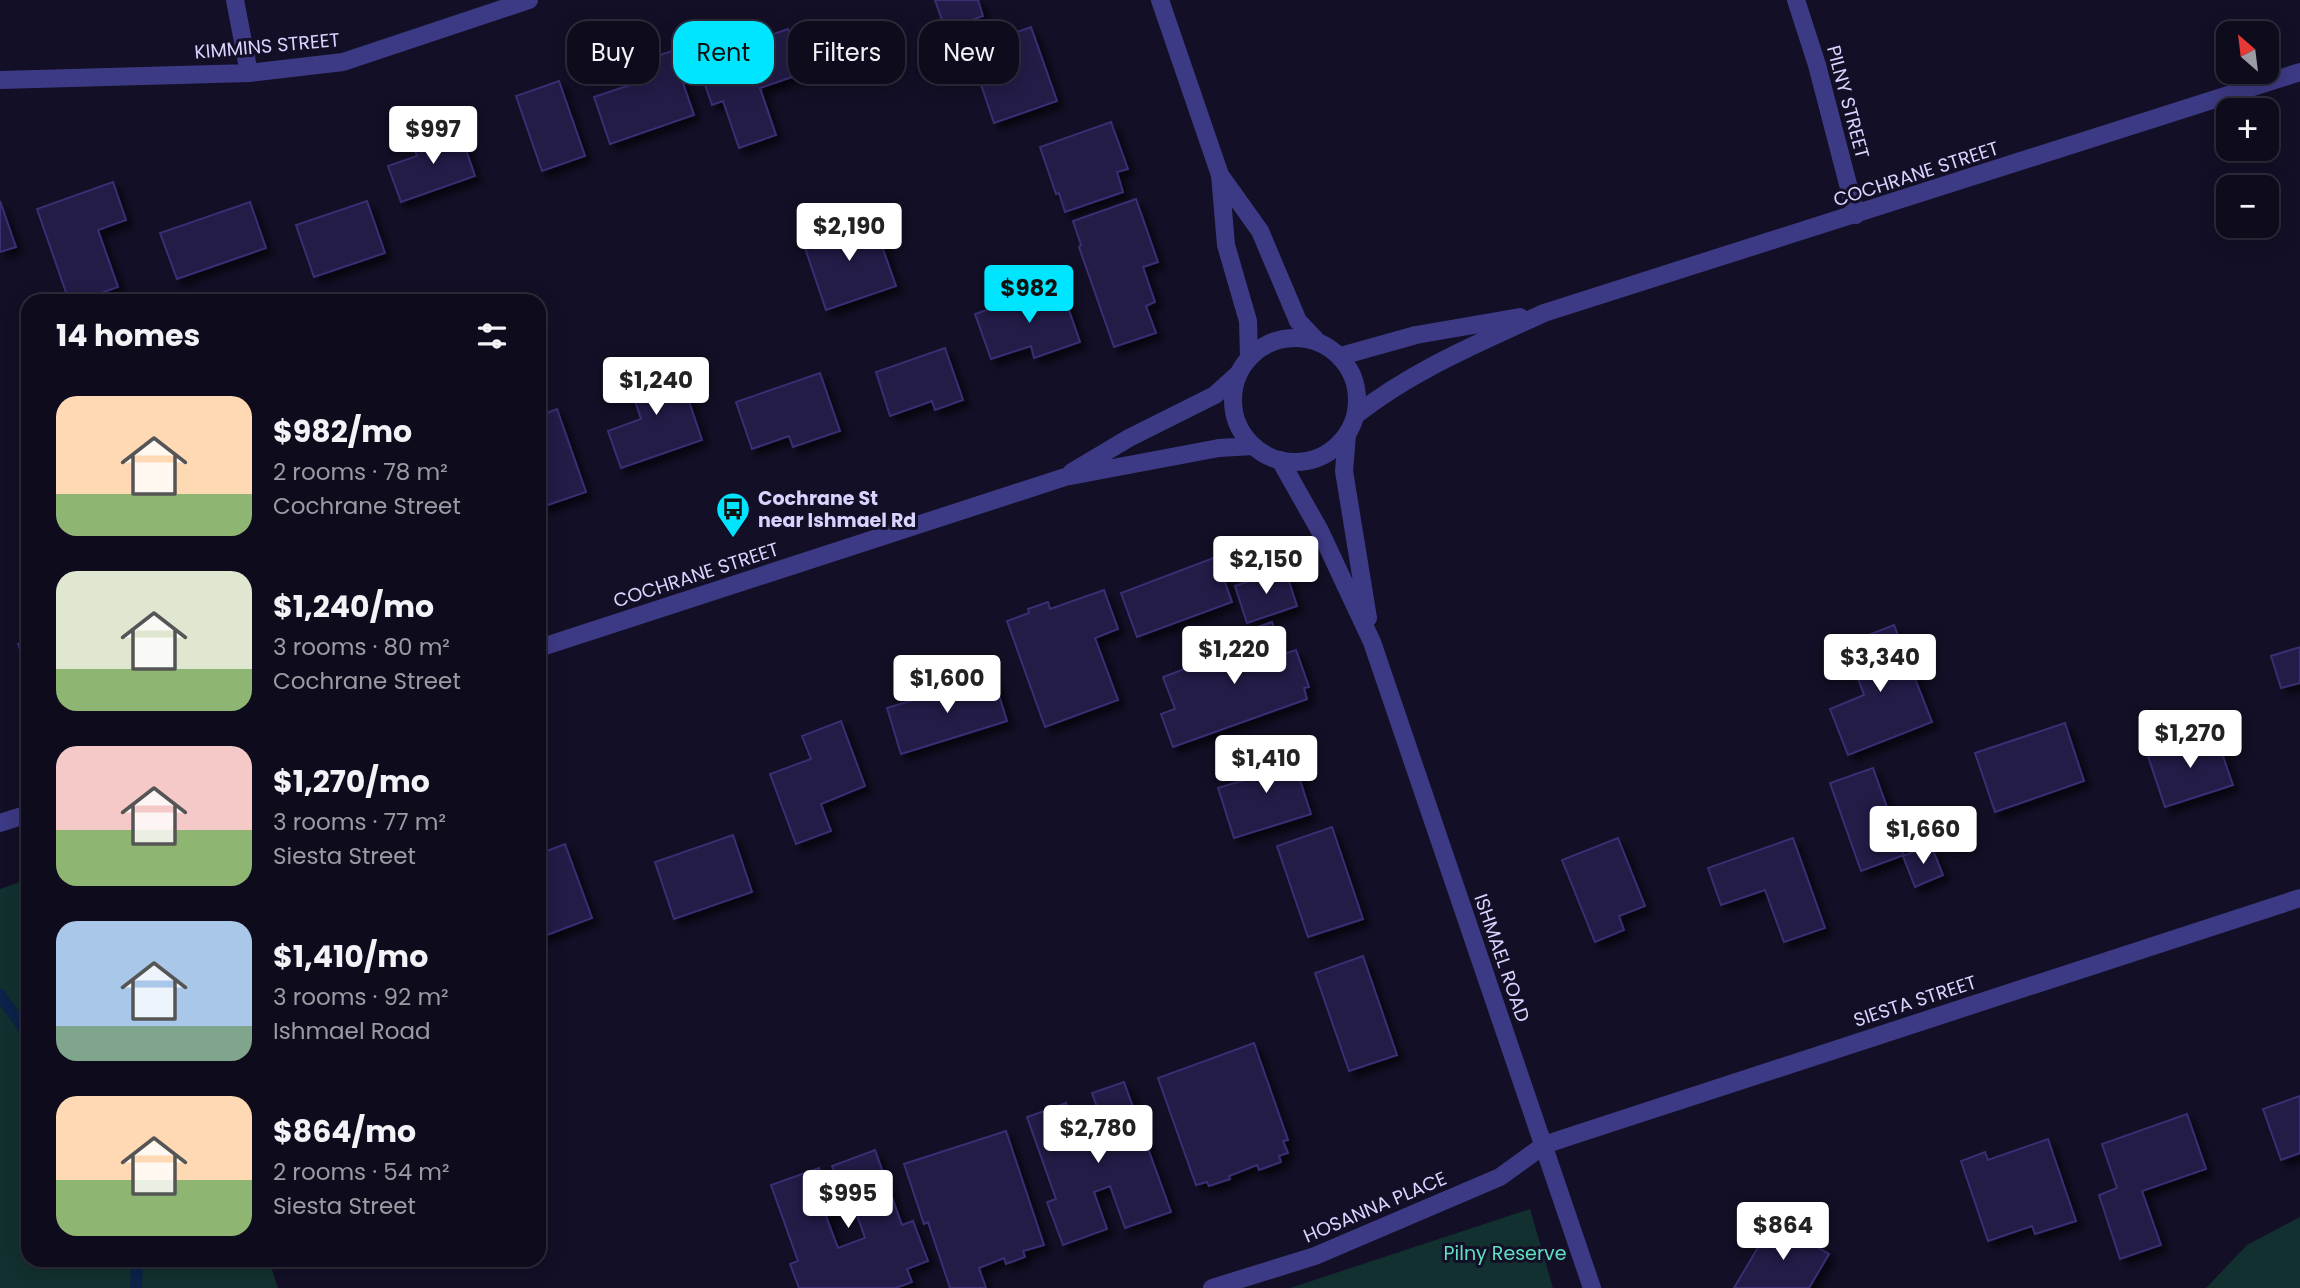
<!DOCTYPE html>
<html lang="en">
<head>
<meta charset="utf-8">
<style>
	:root { --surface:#0e0b1c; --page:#1c1929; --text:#f1f3f6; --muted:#9b9ba3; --line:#2e2b3b; --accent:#00e5ff }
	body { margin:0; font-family:Poppins,sans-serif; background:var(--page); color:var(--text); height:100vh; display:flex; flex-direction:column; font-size:26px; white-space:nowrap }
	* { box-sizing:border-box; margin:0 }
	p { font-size:23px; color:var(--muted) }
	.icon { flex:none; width:38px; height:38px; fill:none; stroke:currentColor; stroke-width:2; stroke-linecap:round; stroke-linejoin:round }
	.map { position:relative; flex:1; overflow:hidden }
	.sheet { position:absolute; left:21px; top:294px; width:525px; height:973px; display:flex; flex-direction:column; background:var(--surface); border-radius:21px; box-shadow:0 4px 18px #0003,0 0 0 2px var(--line) }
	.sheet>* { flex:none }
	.hud { position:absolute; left:567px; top:21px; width:665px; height:63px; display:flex; gap:14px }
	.needle { width:46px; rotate:332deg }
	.fabs { position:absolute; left:2216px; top:21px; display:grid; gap:14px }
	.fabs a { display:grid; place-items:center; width:63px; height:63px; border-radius:14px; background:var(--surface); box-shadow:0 4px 18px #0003,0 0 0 2px var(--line); font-size:35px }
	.price { position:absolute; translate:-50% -60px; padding:0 16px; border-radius:7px; background:#fff; color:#222; font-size:23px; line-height:46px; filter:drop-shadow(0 2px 4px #0008) }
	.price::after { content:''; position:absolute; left:50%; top:42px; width:21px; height:16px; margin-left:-10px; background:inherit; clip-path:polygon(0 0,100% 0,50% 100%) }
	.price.current { background:var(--accent); color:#111 }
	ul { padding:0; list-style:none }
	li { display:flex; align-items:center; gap:21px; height:175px; padding:0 35px }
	li span { display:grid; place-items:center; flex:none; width:196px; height:140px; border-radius:21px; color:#555 }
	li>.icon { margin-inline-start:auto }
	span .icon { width:84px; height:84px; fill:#fffc; stroke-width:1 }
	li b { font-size:30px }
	h2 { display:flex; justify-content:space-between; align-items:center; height:84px; padding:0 35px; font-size:30px }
	.pill { padding:0 24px; border-radius:21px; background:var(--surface); box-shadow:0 4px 18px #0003,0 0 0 2px var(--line); font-size:24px; line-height:63px }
	.pill.current { background:var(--accent); color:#111 }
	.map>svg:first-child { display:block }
</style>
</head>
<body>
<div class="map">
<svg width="2300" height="1288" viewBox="0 0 2300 1288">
	<defs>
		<filter id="shadow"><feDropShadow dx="6" dy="6" stdDeviation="3.5" flood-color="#0009"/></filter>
	</defs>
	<rect width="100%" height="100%" fill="#130f26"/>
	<!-- green -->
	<path fill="#12302f" d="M28,879V1260H269L278,1288H0V889Z
		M1530,1209L1553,1288H1290Z
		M2300,1217V1288H2206L2247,1245Z"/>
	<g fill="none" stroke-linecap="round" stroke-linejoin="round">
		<!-- stream -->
		<path stroke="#0c2248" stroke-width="12" d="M0,995L28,1034
			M136,1288L137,1260"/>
	</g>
	<!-- building -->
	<path fill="#241b47" stroke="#3b2d73" stroke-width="2" filter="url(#shadow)" d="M935,0H978L983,16L945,29Z
		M1031,27L1057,101L994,123L969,49Z
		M788,29L804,73L760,88L776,135L739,148L723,101L712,105L697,61Z
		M672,51L694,115L610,144L594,97L645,80L639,62Z
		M559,81L585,156L542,171L516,96Z
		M1111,122L1128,169L1117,172L1123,192L1065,212L1059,193L1056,194L1040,147Z
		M458,127L475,176L401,202L388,166L417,156L412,143Z
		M113,182L126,220L98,230L118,287L78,301H69L37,209Z
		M1136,199L1158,262L1143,267L1155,302L1146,306L1156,333L1114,347L1079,247L1081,245L1073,221Z
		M0,201L16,247L0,252Z
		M367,201L385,253L314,277L296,225Z
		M250,202L266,248L177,279L160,233Z
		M871,215L896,286L826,310L802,239Z
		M1060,284L1080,342L1034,358L1031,346L991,359L975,314Z
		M945,348L963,400L935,410L932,401L890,416L876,372Z
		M675,360L702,440L621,468L608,431L641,419L627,377Z
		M820,373L840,431L793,447L789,436L752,449L736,402Z
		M557,409L586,492L542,507L539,499V416Z
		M1216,557L1232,602L1137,637L1121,593Z
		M1285,569L1297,606L1247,623L1235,586Z
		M1104,590L1118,629L1095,638L1118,700L1045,727L1007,621L1029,613L1028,609L1048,602L1050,609Z
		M1272,622L1284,654L1296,650L1309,687L1304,688L1307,699L1173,747L1161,714L1175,709L1163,677L1195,665L1193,661L1236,646L1232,636Z
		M1894,625L1932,722L1848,755L1830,709L1864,695L1845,644Z
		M28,641V673L18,644Z
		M2300,647V683L2281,688L2271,656Z
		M993,676L1007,721L901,754L887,708Z
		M841,721L865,786L821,804L831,831L796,844L770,774L811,759L802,736Z
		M2065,723L2084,781L1995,812L1975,753Z
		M2215,733L2233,785L2165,807L2148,756Z
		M1289,746L1311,814L1234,838L1218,788L1255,777L1249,758Z
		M1873,768L1904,855L1861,871L1830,783Z
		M1332,827L1363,919L1308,937L1277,846Z
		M733,835L752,892L674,919L655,862Z
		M1618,838L1645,906L1619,916L1624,930L1595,942L1562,860Z
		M1793,838L1825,928L1784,942L1765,890L1721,905L1708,868Z
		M565,844L592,918L539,938V883L542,882L539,874V854Z
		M1931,845L1943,875L1915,887L1903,856Z
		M1363,956L1397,1055L1349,1071L1315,973Z
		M1254,1043L1288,1140L1283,1141L1288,1153L1279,1156L1281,1162L1259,1170L1257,1165L1229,1176L1230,1179L1209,1186L1207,1182L1196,1185L1158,1078Z
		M1124,1082L1171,1212L1125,1228L1110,1186L1094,1192L1107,1229L1063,1245L1047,1202L1056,1199L1027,1117L1066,1103L1073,1125L1100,1115L1092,1093Z
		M2300,1096V1153L2281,1160L2263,1109Z
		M2187,1114L2206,1169L2142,1191L2161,1245L2120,1259L2099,1195L2117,1188L2102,1144Z
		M1006,1131L1044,1245L1023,1251L1025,1257L1006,1264L1004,1258L979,1268L986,1288H950L928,1222L924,1224L904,1164Z
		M2048,1139L2076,1221L2035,1234L2032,1226L1988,1241L1961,1161L1985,1152L1988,1160Z
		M875,1150L902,1225L913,1221L928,1261L907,1269L912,1282L896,1288H799L790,1264L798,1261L771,1185L819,1168L835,1212L826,1216L838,1248L865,1238L853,1204L846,1206L832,1166Z
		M1773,1222L1829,1254L1809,1288H1734Z"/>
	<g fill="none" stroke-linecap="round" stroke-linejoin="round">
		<!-- minor -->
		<path stroke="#3d3a85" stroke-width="18" d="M235,0L249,73
			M1160,0L1220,175L1226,245L1248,321L1249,357
			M1796,0L1817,65L1856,215
			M0,80L249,73L343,62L529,0
			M1220,175L1260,231L1298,321L1316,340
			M1341,356L1416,335L1520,317
			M1356,415C1413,370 1479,343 1544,313L2300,72
			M1347,435L1344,471L1368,618
			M1280,460L1320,531L1372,642L1592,1288
			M1212,1288L1315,1256L1500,1177L1544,1145L1571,1136L2300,898"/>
		<!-- tertiary -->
		<path stroke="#3d3a85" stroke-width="18" d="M1233 400a62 62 0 1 1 124 0a62 62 0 1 1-124 0Z
			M1072,472L1129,438L1215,395L1237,375
			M539,648L1065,477L1219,448L1253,446
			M0,823L28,814"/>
	</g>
	<!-- icons -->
	<defs>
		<g id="bus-pin" transform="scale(1.75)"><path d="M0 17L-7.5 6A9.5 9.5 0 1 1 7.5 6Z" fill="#00e5ff" stroke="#130f26"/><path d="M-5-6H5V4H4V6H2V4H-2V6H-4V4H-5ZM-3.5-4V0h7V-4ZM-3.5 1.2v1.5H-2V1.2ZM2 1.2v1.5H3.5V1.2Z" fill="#111"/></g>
	</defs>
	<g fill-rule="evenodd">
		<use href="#bus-pin" x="733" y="509"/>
	</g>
	<g text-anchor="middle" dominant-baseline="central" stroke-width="6" stroke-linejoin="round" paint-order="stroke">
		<!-- street labels -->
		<g font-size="19" fill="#d9d4ff" stroke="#130f26">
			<text transform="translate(267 46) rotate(-5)">KIMMINS STREET</text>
			<text transform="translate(1848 102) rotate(75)">PILNY STREET</text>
			<text transform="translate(1916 174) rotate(-18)">COCHRANE STREET</text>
			<text transform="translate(696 575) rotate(-18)">COCHRANE STREET</text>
			<text transform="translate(1502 958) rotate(71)">ISHMAEL ROAD</text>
			<text transform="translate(1915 1001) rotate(-18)">SIESTA STREET</text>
			<text transform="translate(1375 1207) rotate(-23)">HOSANNA PLACE</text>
		</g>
		<!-- poi labels -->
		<g font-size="19" font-weight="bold" fill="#d9d4ff" stroke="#130f26" text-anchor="start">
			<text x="758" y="498">Cochrane St<tspan x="758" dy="22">near Ishmael Rd</tspan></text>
		</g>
		<!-- park labels -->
		<g font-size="19" fill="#5fe0c0" stroke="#130f26">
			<text x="1505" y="1253">Pilny Reserve</text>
		</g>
	</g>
</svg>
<div class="fabs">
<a><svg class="needle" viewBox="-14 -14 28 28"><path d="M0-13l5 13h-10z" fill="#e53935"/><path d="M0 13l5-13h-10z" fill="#9b9ba3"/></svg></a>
<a>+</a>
<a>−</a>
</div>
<b class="price" style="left:433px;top:166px">$997</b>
<b class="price" style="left:849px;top:263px">$2,190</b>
<b class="price current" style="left:1029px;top:325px">$982</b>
<b class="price" style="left:656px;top:417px">$1,240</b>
<b class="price" style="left:1266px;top:596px">$2,150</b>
<b class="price" style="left:1234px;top:686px">$1,220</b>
<b class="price" style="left:1880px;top:694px">$3,340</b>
<b class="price" style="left:947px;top:715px">$1,600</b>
<b class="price" style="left:2190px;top:770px">$1,270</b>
<b class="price" style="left:1266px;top:795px">$1,410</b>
<b class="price" style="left:1923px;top:866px">$1,660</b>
<b class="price" style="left:1098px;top:1165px">$2,780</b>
<b class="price" style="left:848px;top:1230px">$995</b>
<b class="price" style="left:1783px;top:1262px">$864</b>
<div class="hud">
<a class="pill">Buy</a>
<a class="pill current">Rent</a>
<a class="pill">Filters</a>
<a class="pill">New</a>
</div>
<section class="sheet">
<h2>14 homes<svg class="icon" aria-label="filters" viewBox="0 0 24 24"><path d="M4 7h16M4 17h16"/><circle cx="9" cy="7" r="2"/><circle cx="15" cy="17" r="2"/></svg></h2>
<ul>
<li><span style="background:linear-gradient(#ffd9b3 70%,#8fb573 0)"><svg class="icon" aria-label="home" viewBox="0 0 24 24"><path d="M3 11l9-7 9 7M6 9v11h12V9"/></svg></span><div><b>$982/mo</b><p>2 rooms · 78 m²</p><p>Cochrane Street</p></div></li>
<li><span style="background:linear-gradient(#dfe7d0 70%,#8fb573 0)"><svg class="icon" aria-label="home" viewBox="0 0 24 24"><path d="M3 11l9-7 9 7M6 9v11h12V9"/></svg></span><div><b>$1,240/mo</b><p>3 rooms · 80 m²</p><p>Cochrane Street</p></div></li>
<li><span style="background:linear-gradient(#f6c9c9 60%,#8fb573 0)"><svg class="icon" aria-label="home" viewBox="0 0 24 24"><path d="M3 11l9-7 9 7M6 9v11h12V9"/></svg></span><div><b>$1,270/mo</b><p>3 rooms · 77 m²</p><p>Siesta Street</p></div></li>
<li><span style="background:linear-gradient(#a9c7e8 75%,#7fa58c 0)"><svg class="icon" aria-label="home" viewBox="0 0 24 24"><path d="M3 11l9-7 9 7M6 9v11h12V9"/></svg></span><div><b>$1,410/mo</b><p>3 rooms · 92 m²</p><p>Ishmael Road</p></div></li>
<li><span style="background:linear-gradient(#ffd9b3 60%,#8fb573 0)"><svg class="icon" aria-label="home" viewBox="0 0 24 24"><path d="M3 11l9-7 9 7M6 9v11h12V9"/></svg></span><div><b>$864/mo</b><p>2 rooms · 54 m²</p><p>Siesta Street</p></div></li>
</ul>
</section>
</div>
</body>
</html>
